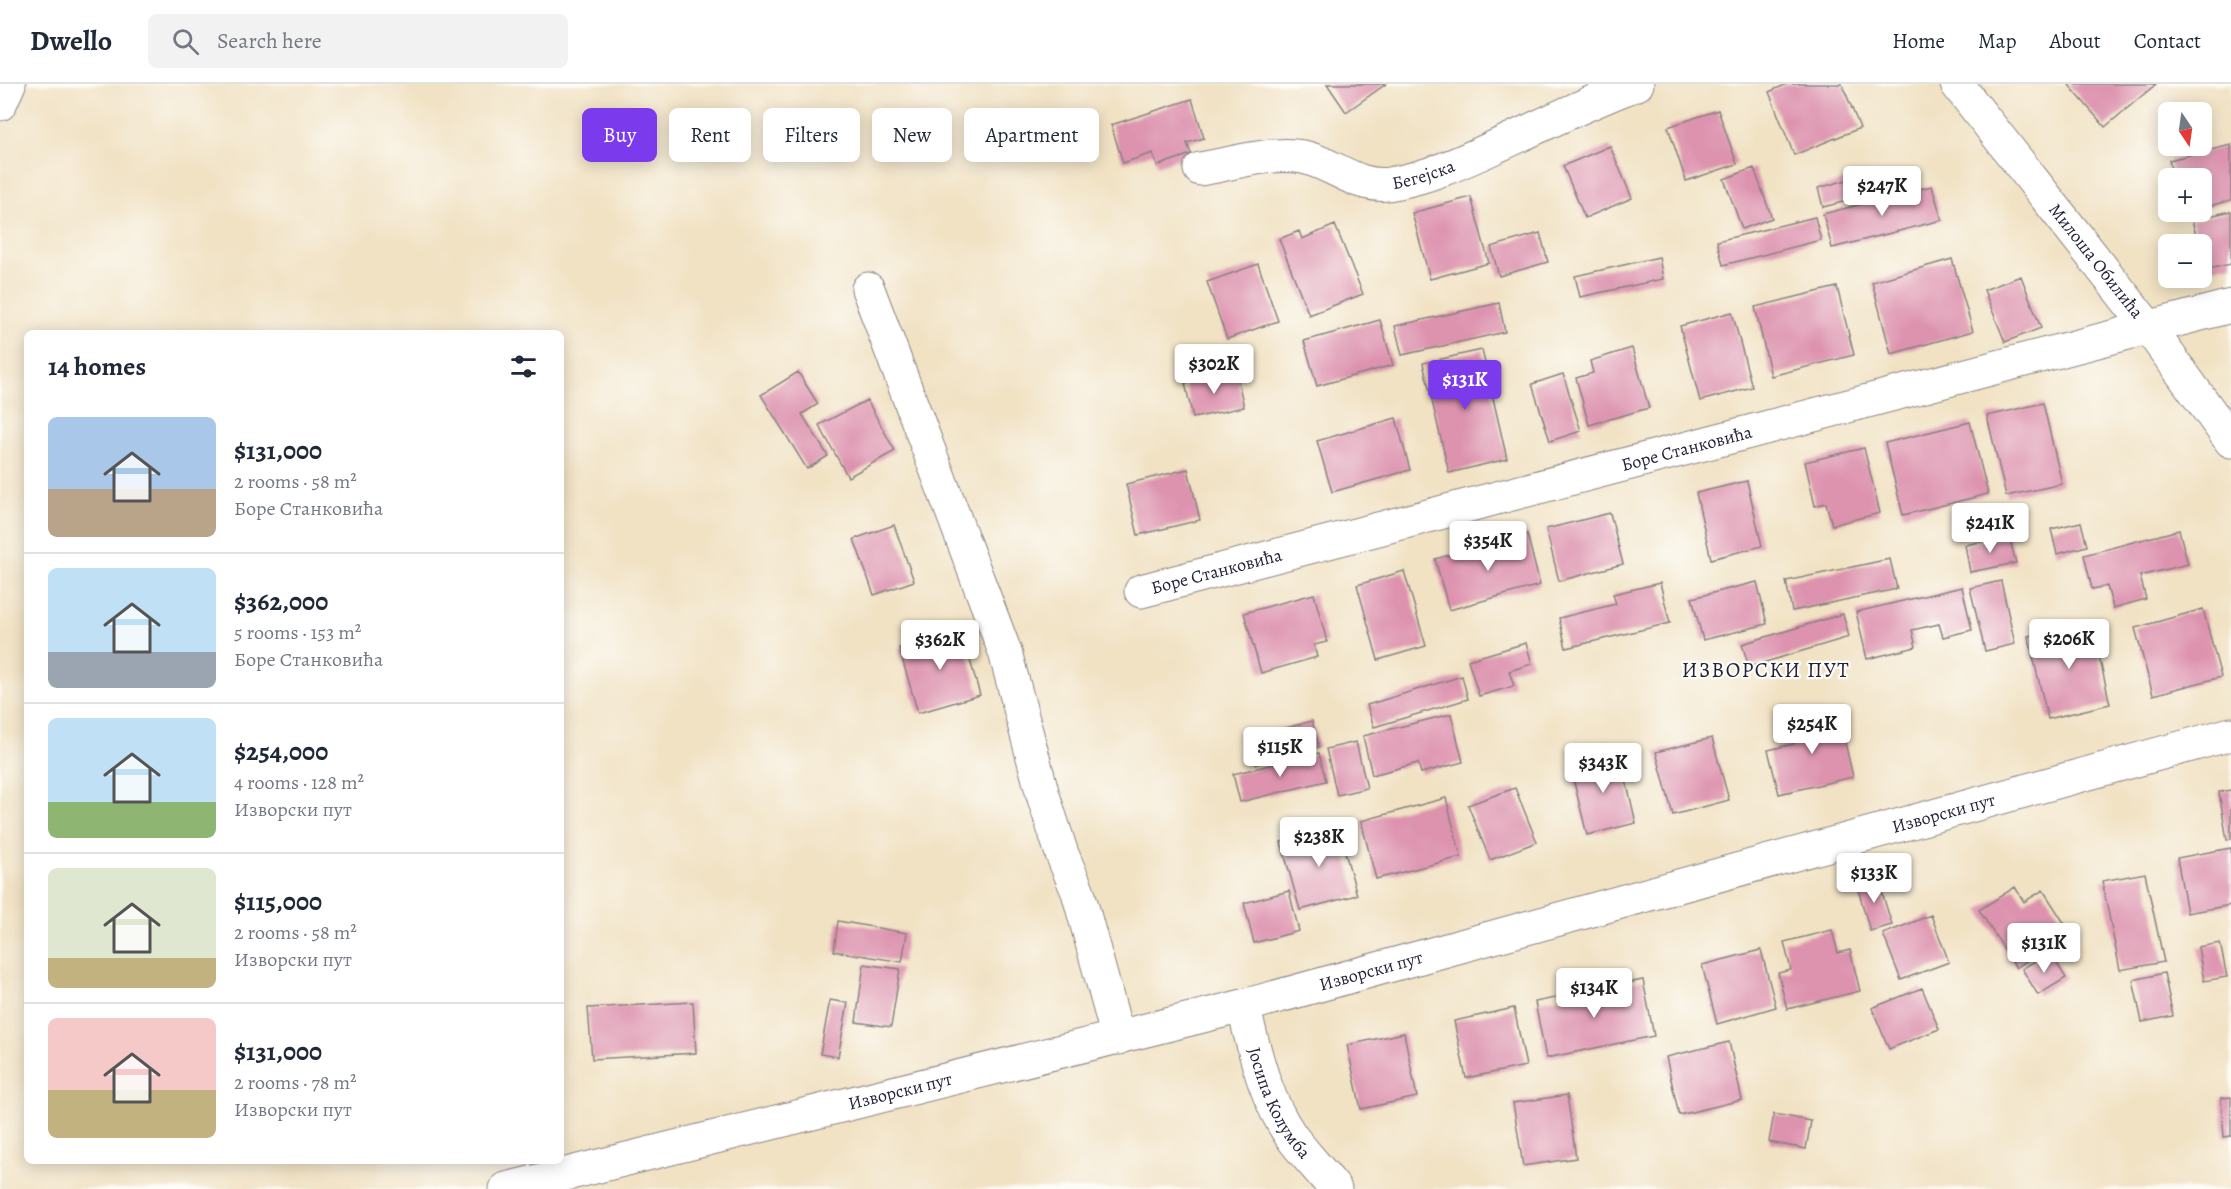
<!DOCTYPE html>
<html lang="en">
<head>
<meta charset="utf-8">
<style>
	:root { --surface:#fff; --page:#f2f2f3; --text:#1f2937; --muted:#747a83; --line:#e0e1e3; --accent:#7c3aed }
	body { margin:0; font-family:Alegreya,serif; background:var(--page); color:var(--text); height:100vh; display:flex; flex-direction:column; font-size:22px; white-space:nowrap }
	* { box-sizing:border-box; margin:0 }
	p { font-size:20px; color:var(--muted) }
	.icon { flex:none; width:33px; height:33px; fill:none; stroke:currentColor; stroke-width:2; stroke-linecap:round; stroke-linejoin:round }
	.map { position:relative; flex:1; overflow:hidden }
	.sheet { position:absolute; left:24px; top:246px; width:540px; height:834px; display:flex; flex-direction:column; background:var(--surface); border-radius:9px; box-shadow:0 3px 15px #0003 }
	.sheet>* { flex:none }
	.guide { position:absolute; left:582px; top:24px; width:570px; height:54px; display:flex; gap:12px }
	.needle { width:39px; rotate:167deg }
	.controls { position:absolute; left:2158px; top:18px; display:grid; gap:12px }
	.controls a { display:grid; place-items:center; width:54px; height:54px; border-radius:9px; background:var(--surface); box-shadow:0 3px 15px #0003; font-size:30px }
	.price { position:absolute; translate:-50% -51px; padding:0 14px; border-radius:6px; background:#fff; color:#222; font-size:20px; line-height:39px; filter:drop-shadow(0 2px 3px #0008) }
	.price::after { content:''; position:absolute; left:50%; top:36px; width:18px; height:14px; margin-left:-9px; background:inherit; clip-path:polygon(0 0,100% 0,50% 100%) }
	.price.active { background:var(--accent); color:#fff }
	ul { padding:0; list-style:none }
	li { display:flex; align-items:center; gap:18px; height:150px; padding:0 24px }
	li+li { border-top:2px solid var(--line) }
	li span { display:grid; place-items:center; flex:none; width:168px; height:120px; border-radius:9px; color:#555 }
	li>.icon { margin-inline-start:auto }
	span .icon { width:72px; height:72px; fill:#fffc; stroke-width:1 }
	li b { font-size:26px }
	h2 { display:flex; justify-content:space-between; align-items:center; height:72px; padding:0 24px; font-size:26px }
	.chip { padding:0 21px; border-radius:9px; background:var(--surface); box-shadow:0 3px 15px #0003; font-size:21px; line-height:54px }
	.chip.active { background:var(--accent); color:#fff }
	header { display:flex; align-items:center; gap:36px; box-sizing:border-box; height:84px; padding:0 30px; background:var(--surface); border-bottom:2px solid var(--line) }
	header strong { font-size:28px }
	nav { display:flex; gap:33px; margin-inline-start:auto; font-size:21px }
	.search { width:420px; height:54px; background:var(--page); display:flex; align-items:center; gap:15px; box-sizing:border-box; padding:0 21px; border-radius:9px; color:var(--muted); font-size:22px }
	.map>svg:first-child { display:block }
</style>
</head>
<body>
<header>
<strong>Dwello</strong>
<div class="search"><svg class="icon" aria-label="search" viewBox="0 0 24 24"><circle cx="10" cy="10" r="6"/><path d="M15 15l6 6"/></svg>Search here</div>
<nav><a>Home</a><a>Map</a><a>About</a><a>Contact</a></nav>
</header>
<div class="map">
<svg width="2231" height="1105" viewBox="0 0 2231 1105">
	<rect width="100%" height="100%" fill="#fdfcf7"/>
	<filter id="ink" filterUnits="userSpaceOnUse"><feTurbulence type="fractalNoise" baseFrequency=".0167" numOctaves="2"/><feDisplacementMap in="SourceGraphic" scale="12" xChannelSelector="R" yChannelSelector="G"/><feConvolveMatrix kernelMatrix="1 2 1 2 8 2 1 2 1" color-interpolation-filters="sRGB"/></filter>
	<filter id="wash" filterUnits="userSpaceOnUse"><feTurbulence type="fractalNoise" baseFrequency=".008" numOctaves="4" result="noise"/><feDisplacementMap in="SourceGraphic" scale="24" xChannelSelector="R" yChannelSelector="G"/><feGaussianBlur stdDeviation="1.35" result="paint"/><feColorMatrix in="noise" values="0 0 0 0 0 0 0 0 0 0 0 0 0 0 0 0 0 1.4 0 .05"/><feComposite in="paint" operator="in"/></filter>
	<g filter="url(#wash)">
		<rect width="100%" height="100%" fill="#f1e2c4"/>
		<g id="blocks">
			<!-- building -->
			<path fill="#dd92ae" d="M1327,0H1386L1346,28Z
				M1787,0H1842L1860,44L1794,71L1769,8Z
				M2071,0H2156L2105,43L2069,1Z
				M1192,15L1204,54L1187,59L1191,70L1157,82L1153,69L1123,79L1111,41Z
				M1718,26L1737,80L1686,97L1668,43Z
				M2231,61V116L2202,124V94H2173L2169,76Z
				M1610,62L1632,114L1585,134L1563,82Z
				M1754,84L1772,134L1742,145L1724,95Z
				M1854,94L1859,114L1823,123L1818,104Z
				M1932,102L1942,136L1832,164L1823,130Z
				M1471,113L1489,179L1430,195L1412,129Z
				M2231,127V180L2204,186L2202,160H2198L2192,136Z
				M1815,133L1821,156L1723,181L1717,157Z
				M1335,141L1363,210L1309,231L1279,155L1299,147L1302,155Z
				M1540,149L1548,178L1499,192L1491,163Z
				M1659,173L1663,195L1580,213L1575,192Z
				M1952,175L1973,247L1891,270L1872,198Z
				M1258,180L1278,237L1227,255L1207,198Z
				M2021,192L2041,244L2005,258L1984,206Z
				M1837,203L1854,271L1771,292L1755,223Z
				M1499,219L1505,248L1402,271L1395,242Z
				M1732,228L1752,303L1700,317L1680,242Z
				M1380,236L1393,281L1317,302L1304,257Z
				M1632,264L1649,324L1589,341L1576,294L1593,289L1590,277Z
				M1482,266L1507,375L1449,389L1423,279Z
				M798,288L818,320L802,330L828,372L807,385L761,311Z
				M1236,288L1244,323L1193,334L1185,299Z
				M1563,290L1581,347L1550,357L1532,300Z
				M867,316L895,367L848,393L819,341Z
				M2043,319L2062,400L2006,412L1987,332Z
				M1396,334L1410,386L1332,408L1317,357Z
				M1970,338L1988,410L1903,431L1885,359Z
				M1864,364L1880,429L1832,441L1826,419L1815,422L1805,378Z
				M1188,385L1200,436L1138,451L1126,400Z
				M1747,397L1762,462L1711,475L1696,409Z
				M1610,429L1623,480L1559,497L1546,445Z
				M2081,438L2087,462L2057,470L2051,445Z
				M894,441L914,497L874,511L854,455Z
				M2179,446L2188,480L2140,492L2146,515L2113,524L2107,502L2092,505L2084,471Z
				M1527,450L1540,501L1449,526L1435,475Z
				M2009,452L2016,479L1970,488L1965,461Z
				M1890,475L1897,505L1792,527L1786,497Z
				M1404,487L1426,562L1378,576L1357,501Z
				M2001,497L2015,560L1985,567L1970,504Z
				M1757,498L1767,540L1703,556L1692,514Z
				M1660,499L1670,539L1566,564L1559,534L1616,520L1613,510Z
				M1962,503L1972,546L1943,553L1939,540L1912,546L1916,563L1867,575L1856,528Z
				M1314,510L1327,558L1314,561L1317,573L1261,589L1244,529Z
				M2203,525L2221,593L2153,611L2135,544Z
				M1843,530L1849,553L1749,583L1742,560Z
				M2091,537L2110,620L2048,635L2028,552Z
				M961,545L980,611L918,629L899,564Z
				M1526,559L1532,580L1509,587L1514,602L1479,612L1468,576Z
				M1462,592L1468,615L1374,643L1367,621Z
				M1838,628L1853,693L1779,710L1768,666L1794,660L1789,639Z
				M1451,630L1463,678L1421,689L1418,679L1372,691L1363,652Z
				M1312,637L1319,663L1256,680L1249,654Z
				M1712,654L1729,716L1673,731L1656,668Z
				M1356,658L1367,704L1337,711L1326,665Z
				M1319,669L1326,697L1240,718L1233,690Z
				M1620,670L1636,739L1587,751L1570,682Z
				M1515,704L1537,758L1490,776L1468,721Z
				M2231,706V755L2227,756L2219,708Z
				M1446,714L1461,773L1376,795L1361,737Z
				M1338,743L1357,811L1300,826L1281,758Z
				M2231,764V821L2187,829L2177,774Z
				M2145,789L2164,878L2120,886L2102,797Z
				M1877,792L1892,841L1870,847L1856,798Z
				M2015,803L2024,818L2043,806L2070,848L2016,884L1979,826Z
				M1289,807L1299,847L1254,859L1244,819Z
				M1931,831L1949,878L1901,896L1883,850Z
				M838,837L907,849L902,878L834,867Z
				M1832,846L1838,869L1850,866L1860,907L1787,925L1778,889L1791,886L1784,858Z
				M2220,859L2227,893L2204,897L2198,863Z
				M1761,866L1776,923L1717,940L1702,881Z
				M2050,868L2066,894L2038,911L2022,885Z
				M864,880L900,885L891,943L856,938Z
				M2164,889L2173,932L2142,938L2133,896Z
				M1643,896L1654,952L1546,974L1535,918Z
				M1922,904L1939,945L1889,965L1872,924Z
				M830,916L848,919L838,973L820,970Z
				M693,918L696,969L592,975L588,924Z
				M1514,924L1526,982L1466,994L1454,937Z
				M1404,949L1417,1013L1361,1025L1347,961Z
				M1729,958L1742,1016L1679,1031L1666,973Z
				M1567,1011L1576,1074L1523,1082L1513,1019Z
				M2231,1013V1052L2224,1053L2221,1014Z
				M1774,1030L1811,1037L1806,1065L1769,1058Z"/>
		</g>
	</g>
	<g filter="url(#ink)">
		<use href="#blocks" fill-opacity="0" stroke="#8a8280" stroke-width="1.5"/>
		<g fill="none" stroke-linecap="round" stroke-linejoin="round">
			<!-- street casing -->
			<g stroke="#8a8280" stroke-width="35">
				<g id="street">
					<path d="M0,20L9,0"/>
					<path id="s1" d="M1200,85C1230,80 1273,67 1303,73C1333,79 1356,104 1388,100C1428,94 1464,77 1499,61C1545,40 1590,17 1637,0"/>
					<path d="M868,205L1005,568L1043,711L1062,770L1078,808L1118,954"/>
					<path id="s2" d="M1141,507L2231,222"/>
					<path id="s3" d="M1243,922C1255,967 1264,1013 1291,1052C1304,1070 1321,1087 1335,1105"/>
				</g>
			</g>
			<!-- secondary casing -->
			<g stroke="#8a8280" stroke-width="35">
				<g id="secondary">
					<path id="s4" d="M506,1105L1243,922L2231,650"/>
				</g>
			</g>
			<!-- primary casing -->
			<g stroke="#8a8280" stroke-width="35">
				<g id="primary">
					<path id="s5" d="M1957,0L2149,244L2231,357"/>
				</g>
			</g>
			<!-- street -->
			<use href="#street" stroke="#fff" stroke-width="33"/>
			<!-- secondary -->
			<use href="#secondary" stroke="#fff" stroke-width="33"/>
			<!-- primary -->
			<use href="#primary" stroke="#fff" stroke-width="33"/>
		</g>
	</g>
	<g text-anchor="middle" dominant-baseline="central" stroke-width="4.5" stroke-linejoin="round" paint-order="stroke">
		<!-- street labels -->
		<g font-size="18" fill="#22223b" stroke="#fdfcf7">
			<text stroke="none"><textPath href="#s1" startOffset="231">Бегејска</textPath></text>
			<text stroke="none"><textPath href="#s5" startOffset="225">Милоша Обилића</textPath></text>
			<text stroke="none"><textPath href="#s2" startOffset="564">Боре Станковића</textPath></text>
			<text stroke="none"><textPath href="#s2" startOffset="78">Боре Станковића</textPath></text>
			<text stroke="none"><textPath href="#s4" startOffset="1486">Изворски пут</textPath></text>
			<text stroke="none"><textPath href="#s4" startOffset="892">Изворски пут</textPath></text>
			<text stroke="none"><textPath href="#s4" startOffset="406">Изворски пут</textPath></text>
			<text stroke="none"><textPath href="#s3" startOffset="104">Јосипа Колумба</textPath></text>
		</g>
		<!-- quarter labels -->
		<g font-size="21" letter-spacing="1.5" fill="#22223b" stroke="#fdfcf7">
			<text x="1766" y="586">ИЗВОРСКИ ПУТ</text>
		</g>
	</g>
</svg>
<div class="controls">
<a><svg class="needle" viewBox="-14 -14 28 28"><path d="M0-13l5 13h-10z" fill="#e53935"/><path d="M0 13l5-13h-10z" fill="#747a83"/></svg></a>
<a>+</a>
<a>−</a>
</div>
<b class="price" style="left:1882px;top:133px">$247K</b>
<b class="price" style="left:1214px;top:311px">$302K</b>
<b class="price active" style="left:1465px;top:327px">$131K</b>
<b class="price" style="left:1990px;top:470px">$241K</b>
<b class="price" style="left:1488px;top:488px">$354K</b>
<b class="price" style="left:2069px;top:586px">$206K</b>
<b class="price" style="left:940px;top:587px">$362K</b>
<b class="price" style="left:1812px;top:671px">$254K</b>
<b class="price" style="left:1280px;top:694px">$115K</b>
<b class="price" style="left:1603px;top:710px">$343K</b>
<b class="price" style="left:1319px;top:784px">$238K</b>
<b class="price" style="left:1874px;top:820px">$133K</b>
<b class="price" style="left:2044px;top:890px">$131K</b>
<b class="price" style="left:1594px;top:935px">$134K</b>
<div class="guide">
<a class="chip active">Buy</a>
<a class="chip">Rent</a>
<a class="chip">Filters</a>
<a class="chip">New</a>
<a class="chip">Apartment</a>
</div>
<section class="sheet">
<h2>14 homes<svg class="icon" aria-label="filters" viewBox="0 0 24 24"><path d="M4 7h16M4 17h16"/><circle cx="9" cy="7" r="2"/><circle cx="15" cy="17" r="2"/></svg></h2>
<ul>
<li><span style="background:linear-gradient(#a9c7e8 60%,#b9a48a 0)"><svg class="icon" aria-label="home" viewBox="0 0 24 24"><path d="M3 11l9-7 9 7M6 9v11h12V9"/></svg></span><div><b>$131,000</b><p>2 rooms · 58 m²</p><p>Боре Станковића</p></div></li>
<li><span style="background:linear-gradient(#bfe0f5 70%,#9aa5b1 0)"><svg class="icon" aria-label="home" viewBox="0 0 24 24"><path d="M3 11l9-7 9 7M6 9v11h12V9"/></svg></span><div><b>$362,000</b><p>5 rooms · 153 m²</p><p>Боре Станковића</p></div></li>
<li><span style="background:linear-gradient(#bfe0f5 70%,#8fb573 0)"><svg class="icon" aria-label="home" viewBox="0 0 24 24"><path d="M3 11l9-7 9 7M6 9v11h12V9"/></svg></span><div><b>$254,000</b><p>4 rooms · 128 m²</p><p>Изворски пут</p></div></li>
<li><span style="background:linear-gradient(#dfe7d0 75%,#c2b280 0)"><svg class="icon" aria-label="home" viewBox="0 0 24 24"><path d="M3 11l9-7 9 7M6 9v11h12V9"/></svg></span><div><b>$115,000</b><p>2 rooms · 58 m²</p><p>Изворски пут</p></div></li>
<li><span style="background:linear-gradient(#f6c9c9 60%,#c2b280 0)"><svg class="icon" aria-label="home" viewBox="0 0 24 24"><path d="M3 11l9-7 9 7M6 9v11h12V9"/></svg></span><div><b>$131,000</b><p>2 rooms · 78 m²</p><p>Изворски пут</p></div></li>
</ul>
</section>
</div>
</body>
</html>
